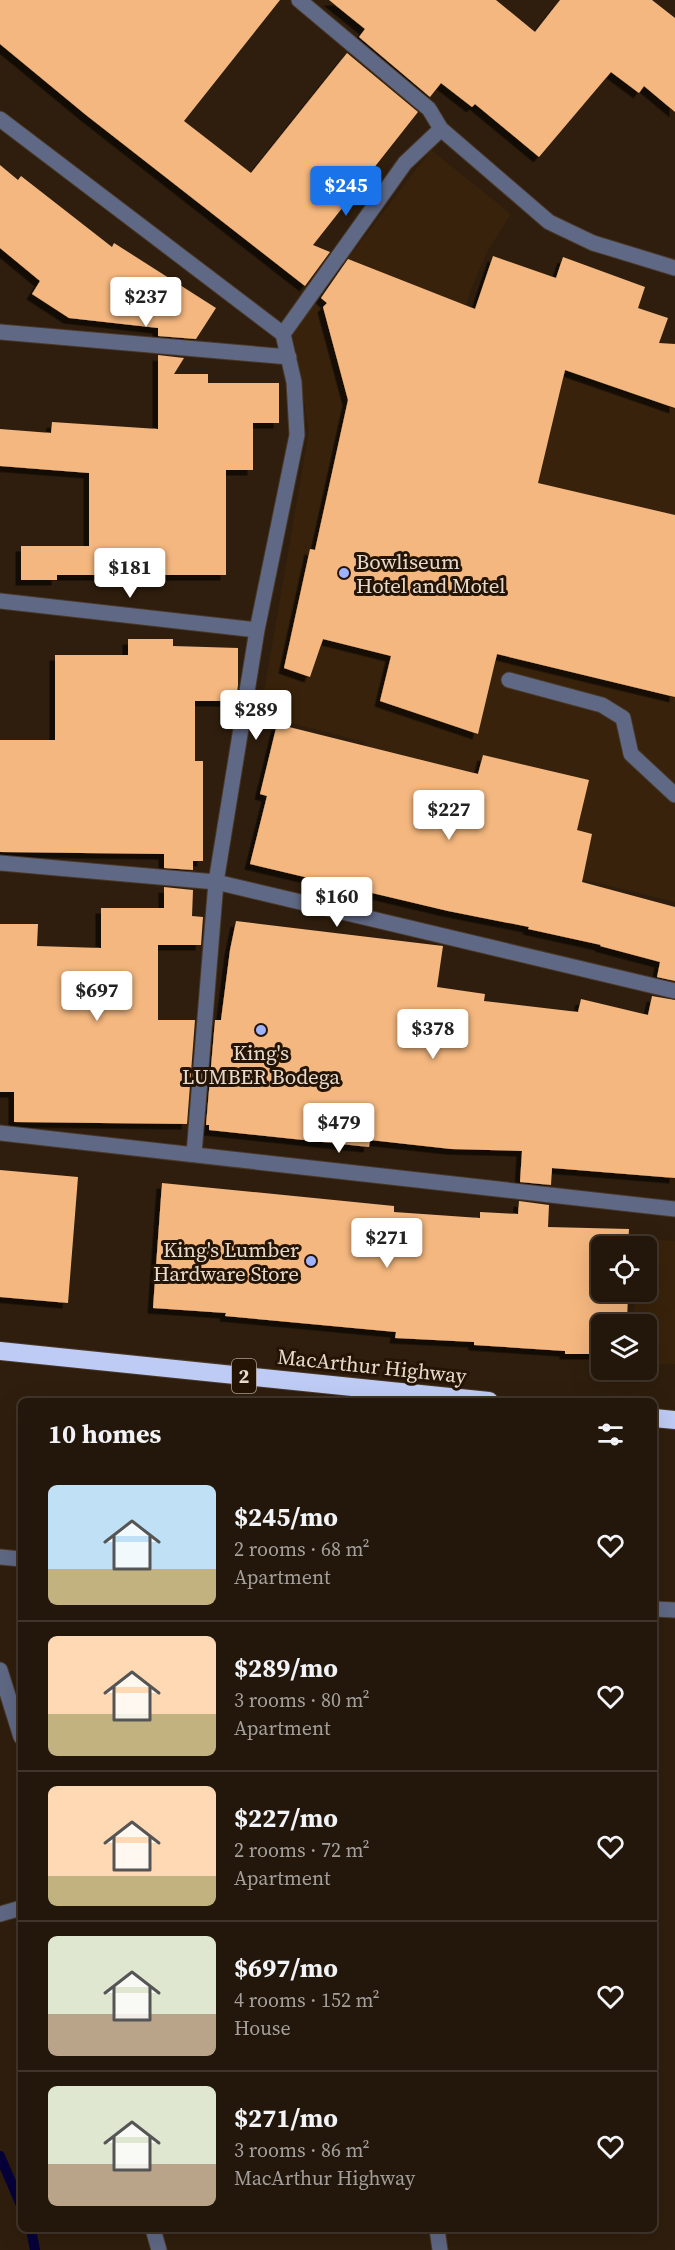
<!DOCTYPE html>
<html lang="en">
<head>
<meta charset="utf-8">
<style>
	:root { --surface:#23160a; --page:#2f2318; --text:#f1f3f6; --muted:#a39f9c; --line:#40352b; --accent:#1a73e8 }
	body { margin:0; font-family:"Source Serif 4",serif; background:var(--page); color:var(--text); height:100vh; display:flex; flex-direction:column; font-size:22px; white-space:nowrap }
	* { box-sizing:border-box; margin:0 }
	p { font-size:20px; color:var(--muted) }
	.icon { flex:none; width:33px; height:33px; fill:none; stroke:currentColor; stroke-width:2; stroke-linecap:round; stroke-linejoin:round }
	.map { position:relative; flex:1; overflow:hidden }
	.details { position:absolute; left:18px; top:1398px; width:639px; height:834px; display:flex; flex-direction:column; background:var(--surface); border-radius:9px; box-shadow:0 6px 24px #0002,0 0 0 2px var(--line) }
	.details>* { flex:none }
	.fabs { position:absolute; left:591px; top:1236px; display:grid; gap:12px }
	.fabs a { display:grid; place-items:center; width:66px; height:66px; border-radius:9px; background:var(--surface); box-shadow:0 6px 24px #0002,0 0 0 2px var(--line); font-size:30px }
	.price { position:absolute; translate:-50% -51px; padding:0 14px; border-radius:6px; background:#fff; color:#222; font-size:20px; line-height:39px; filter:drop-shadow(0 2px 3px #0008) }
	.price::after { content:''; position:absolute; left:50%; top:36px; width:18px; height:14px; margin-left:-9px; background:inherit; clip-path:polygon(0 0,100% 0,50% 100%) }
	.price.current { background:var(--accent); color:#fff }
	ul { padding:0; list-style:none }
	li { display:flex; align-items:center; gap:18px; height:150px; padding:0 30px }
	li+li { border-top:2px solid var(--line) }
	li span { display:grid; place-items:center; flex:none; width:168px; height:120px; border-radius:9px; color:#555 }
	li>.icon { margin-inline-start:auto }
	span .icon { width:72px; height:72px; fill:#fffc; stroke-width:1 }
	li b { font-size:26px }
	h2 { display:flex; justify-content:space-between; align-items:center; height:72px; padding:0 30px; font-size:26px }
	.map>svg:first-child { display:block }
</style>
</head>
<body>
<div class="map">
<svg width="675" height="2250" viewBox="0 0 675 2250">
	<defs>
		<filter id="shadow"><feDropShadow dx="-5.5" dy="5.5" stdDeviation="0" flood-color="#0009"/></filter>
	</defs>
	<rect width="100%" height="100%" fill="#2f1e0d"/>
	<!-- built -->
	<path fill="#38220b" d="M431,150L511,214L487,252L470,292L456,342L675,409V902L351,823L365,742L260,715L309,431L292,331Z
		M641,1239L675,1241V1364L647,1365L646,1324H633L636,1292H646V1246H640Z"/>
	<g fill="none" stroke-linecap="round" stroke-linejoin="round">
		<!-- stream -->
		<path stroke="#060239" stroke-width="10" d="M0,2156L21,2205
			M31,2229L35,2250"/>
	</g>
	<!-- building -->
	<path fill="#f4b77f" filter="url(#shadow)" d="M0,0H280L184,121L251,173L347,53L418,112L313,245L330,252L305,286L86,115L0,44Z
		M329,0H496L535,32L560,0H652L675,18V112L644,86L639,93L611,72L539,157L475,104L472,107L441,83L430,97L359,37L365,29Z
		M0,165L18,180L21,176L112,247L114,243L216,308L196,339L158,336V328L69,318L32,294L40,281L0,248Z
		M493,256L556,278L563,257L645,287L638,308L668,318L659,343L675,344V408L565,370L538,483L675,515V697L497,654L478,734L380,701L391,656L323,639L310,677L284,668L310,549L315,550L348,400L323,307L327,303L321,298L348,259L475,309Z
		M158,355L184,358L174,374H208V383H279V423H253V470H226V575H57V580H21V546H89V473L0,466V429L51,433L52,422L158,429Z
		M128,639H173V646L238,648V685L236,701H195V761H203V861H193V870L164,868V854L0,852V740H55V655H128Z
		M277,724L478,774L483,755L589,780L577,830L592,834L582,882L675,907V981L657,977L660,962L600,946L601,945L528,929L529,927L448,911L250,864L267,796L260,794Z
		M164,887L193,890L192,916L203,917L201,945H158V1020H195L187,1124L14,1122V1092H0V924H38L37,946L101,948V908H164Z
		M236,921L443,946L437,987L485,994L484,1001L578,1012L581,999L648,1015L652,996L675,1000V1178L552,1168L551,1185L520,1182L522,1151L451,1149L370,1140L369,1147L209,1130V1125H206L215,1020H221L230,950Z
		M0,1170L78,1177L68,1303L0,1297Z
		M162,1183L394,1206V1212L480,1218V1212L518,1214L519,1201L549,1205L548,1227L629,1229L628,1246H602V1292H628L627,1324H602V1354H565V1351L474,1345V1342L395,1338L396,1332L225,1316L226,1313L153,1308Z"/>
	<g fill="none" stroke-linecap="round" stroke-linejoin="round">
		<!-- minor casing -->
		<g stroke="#493828" stroke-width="17">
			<path id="minor" d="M299,0L429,109L441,129L549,222L593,243L675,268
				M0,119L283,334L294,382L297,435L257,630L216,882L194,1154
				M0,332L289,357
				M283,334L405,163L441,129
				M0,601L257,630
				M509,680L602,705L623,718L631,754L675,795
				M0,863L216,882L675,991
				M0,1133L675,1209
				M0,1557L21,1559
				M654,1609L675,1610
				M0,1670L21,1737
				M0,1914L21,1908
				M153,2229L159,2250
				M437,2229L440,2250"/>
		</g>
		<!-- highway casing -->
		<g stroke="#493828" stroke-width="20">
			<path id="highway" d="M0,1351L489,1401
				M654,1418L675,1420"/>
		</g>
		<!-- minor -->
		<use href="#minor" stroke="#5f6884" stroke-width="15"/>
		<!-- highway -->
		<use href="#highway" stroke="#becbf5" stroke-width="18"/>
	</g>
	<!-- markers -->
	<g fill="#9fb3fd" stroke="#251404" stroke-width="2">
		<circle cx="344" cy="573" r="6"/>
		<circle cx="261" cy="1030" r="6"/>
		<circle cx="311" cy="1261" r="6"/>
	</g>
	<g text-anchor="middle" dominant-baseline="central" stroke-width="6" stroke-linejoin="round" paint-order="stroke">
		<!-- shield labels -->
		<rect fill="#251404" stroke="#ad9f93" stroke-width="1.5" x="232" y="1359" width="24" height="34" rx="4.5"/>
		<g font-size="20" font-weight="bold" fill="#e7dbd0">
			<text x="244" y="1376">2</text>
		</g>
		<!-- poi labels -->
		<g font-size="21" fill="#e7dbd0" stroke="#251404" text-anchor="start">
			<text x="356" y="561">Bowliseum<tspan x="356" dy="24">Hotel and Motel</tspan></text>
			<text x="261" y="1052" text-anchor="middle">King's<tspan x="261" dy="24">LUMBER Bodega</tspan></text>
			<text x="299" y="1249" text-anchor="end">King's Lumber<tspan x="299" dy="24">Hardware Store</tspan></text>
		</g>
		<!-- street labels -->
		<g font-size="21" fill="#e7dbd0" stroke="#251404">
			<text transform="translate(372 1366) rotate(6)">MacArthur Highway</text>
		</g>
	</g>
</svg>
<div class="fabs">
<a><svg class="icon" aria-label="locate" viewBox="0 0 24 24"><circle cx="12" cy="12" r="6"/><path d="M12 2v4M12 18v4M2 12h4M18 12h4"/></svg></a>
<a><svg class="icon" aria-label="layers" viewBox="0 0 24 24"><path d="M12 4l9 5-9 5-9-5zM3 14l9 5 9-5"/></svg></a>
</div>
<b class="price current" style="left:346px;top:217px">$245</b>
<b class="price" style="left:146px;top:328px">$237</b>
<b class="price" style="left:130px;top:599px">$181</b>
<b class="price" style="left:256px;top:741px">$289</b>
<b class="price" style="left:449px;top:841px">$227</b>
<b class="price" style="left:337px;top:928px">$160</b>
<b class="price" style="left:97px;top:1022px">$697</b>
<b class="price" style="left:433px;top:1060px">$378</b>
<b class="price" style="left:339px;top:1154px">$479</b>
<b class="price" style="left:387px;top:1269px">$271</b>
<section class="details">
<h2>10 homes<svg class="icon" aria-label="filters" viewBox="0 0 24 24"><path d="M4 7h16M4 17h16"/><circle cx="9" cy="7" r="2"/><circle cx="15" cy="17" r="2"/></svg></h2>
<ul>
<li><span style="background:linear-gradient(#bfe0f5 70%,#c2b280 0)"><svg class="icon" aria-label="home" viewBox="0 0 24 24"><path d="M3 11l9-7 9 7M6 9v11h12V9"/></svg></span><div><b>$245/mo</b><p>2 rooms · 68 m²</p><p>Apartment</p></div><svg class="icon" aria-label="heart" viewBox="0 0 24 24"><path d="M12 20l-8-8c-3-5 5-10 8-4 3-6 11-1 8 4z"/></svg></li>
<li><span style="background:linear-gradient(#ffd9b3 65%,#c2b280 0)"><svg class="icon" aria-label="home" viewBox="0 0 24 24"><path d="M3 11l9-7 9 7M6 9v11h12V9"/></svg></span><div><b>$289/mo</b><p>3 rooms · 80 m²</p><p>Apartment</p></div><svg class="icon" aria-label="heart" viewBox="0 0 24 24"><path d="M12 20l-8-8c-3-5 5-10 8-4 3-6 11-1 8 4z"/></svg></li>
<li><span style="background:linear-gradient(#ffd9b3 75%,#c2b280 0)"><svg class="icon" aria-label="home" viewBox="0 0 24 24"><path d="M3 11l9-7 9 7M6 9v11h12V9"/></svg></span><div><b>$227/mo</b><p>2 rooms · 72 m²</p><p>Apartment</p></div><svg class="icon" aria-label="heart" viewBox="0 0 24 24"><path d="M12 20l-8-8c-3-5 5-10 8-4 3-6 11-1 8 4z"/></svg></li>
<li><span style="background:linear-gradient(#dfe7d0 65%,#b9a48a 0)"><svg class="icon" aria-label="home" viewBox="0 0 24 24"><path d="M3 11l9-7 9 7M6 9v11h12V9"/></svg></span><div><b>$697/mo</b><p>4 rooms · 152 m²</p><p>House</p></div><svg class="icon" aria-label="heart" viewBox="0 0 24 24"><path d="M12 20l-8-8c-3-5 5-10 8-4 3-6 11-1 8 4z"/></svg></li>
<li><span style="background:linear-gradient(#dfe7d0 65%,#b9a48a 0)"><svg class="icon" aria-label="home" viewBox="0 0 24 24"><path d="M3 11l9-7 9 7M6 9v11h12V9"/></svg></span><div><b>$271/mo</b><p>3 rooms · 86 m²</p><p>MacArthur Highway</p></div><svg class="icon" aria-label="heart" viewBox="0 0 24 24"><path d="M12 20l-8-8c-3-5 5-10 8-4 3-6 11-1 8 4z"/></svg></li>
</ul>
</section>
</div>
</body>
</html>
